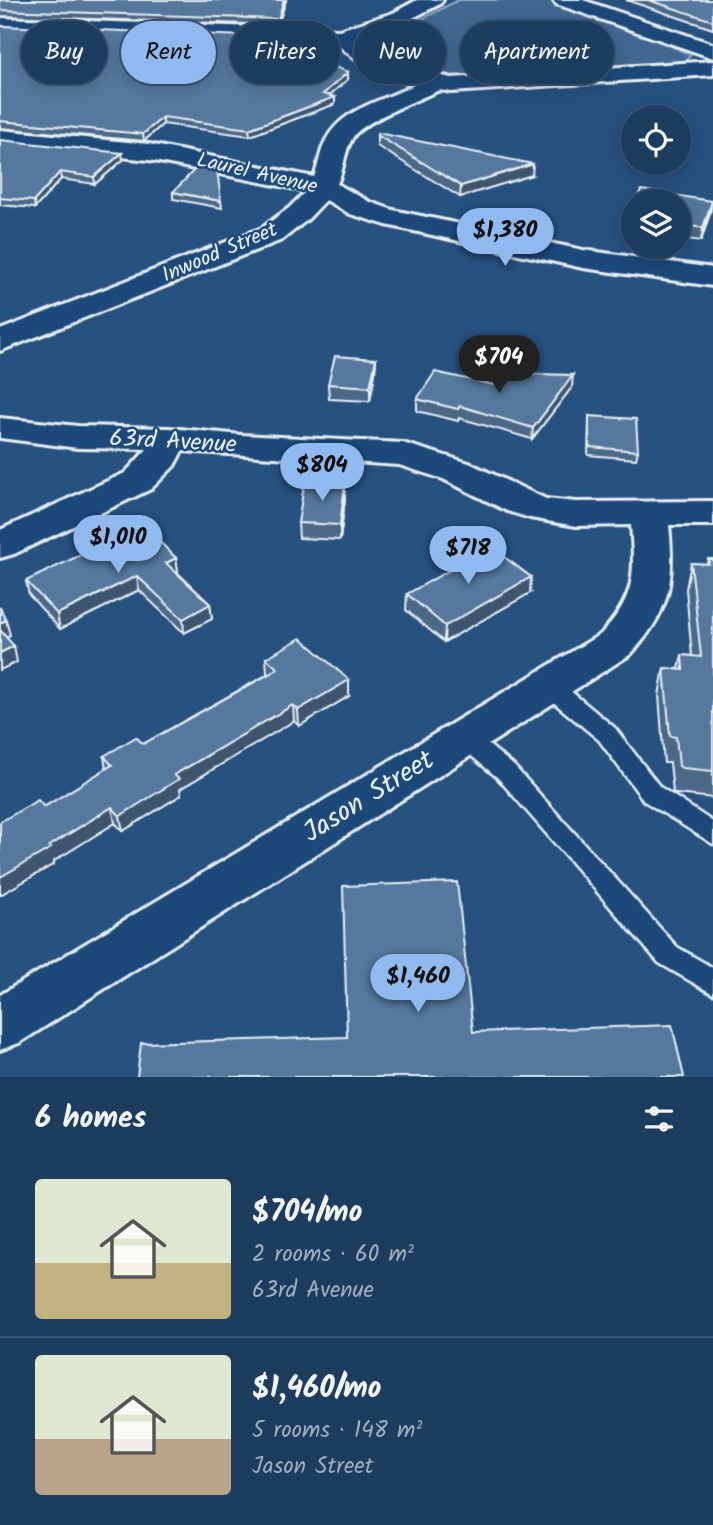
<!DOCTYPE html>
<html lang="en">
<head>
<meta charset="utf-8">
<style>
	:root { --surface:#1d3d5f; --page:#2a4868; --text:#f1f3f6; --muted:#a0aebd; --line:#3b5674; --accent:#90b9f0 }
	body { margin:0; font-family:Kalam,sans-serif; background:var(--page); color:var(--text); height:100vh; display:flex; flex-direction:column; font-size:26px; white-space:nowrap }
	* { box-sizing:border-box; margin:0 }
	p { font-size:23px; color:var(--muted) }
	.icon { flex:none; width:38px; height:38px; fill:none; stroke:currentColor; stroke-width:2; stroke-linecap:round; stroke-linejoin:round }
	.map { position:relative; height:1077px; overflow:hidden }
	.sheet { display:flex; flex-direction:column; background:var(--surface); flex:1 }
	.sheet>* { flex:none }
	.banner { position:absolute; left:21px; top:21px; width:672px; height:63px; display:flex; gap:14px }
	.tools { position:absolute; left:621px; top:105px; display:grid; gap:14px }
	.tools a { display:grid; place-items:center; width:70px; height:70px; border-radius:50%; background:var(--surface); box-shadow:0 4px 18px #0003,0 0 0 2px var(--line); font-size:35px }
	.price { position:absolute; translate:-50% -60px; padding:0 16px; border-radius:24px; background:var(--accent); color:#111; font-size:23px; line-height:46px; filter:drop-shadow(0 2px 4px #0008) }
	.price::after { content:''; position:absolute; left:50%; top:42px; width:21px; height:16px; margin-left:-10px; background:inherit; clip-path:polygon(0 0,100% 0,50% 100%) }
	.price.selected { background:#222; color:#fff }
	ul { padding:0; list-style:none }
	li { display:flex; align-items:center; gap:21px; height:175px; padding:0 35px }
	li+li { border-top:2px solid var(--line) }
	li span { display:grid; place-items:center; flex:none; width:196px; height:140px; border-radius:7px; color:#555 }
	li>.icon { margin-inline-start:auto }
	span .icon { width:84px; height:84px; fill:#fffc; stroke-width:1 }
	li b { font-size:30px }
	h2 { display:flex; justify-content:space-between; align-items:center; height:84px; padding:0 35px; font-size:30px }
	.chip { padding:0 24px; border-radius:32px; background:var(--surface); box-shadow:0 4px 18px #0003,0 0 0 2px var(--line); font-size:24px; line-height:63px }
	.chip.selected { background:var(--accent); color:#111 }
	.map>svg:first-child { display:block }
</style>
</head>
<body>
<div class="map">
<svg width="713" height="1077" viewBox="0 0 713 1077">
	<rect width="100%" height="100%" fill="#27517f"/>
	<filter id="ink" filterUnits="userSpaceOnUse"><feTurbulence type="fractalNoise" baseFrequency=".0143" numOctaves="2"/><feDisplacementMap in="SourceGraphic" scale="14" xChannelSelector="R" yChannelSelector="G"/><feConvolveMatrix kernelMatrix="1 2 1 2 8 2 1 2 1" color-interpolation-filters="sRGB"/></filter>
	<g filter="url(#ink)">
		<!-- green -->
		<path fill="#436891" stroke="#96acc4" stroke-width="2" d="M458,0H553L619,23L691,55L682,64L464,79L397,61L387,56L381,41L390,30L424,18Z"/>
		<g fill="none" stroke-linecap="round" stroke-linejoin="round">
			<!-- lane casing -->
			<g stroke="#e8f1f8" stroke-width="5">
				<path id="lane" d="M548,677L556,679L615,728L660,787L713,822V844L644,801L599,740L540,691L537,685L540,679Z
					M464,728L472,731L514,766L677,947L713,968V994L659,963L498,778L456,743L453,737L456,731Z"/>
			</g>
			<!-- street casing -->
			<g stroke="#e8f1f8" stroke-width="6">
				<path id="street" d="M417,0H443L440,4L407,21L355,39L371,52L399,66L451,78L713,61V75L451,92C446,91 440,89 435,92C417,100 362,122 353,137C344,151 344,170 337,184L370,202L393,210L583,250L713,268V286L583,268L386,225L350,214L326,200L308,219L282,240L0,351V330L262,228L289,208L306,191L149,160L0,144V130L149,144L314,177C319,165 320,151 326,140C343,107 384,101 414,85L369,69L335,43L0,30V18L339,30L393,13Z
					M553,0H583L713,44V58L556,4Z
					M0,418L78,426L169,428L242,435L403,443L469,463L546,499L576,502L713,501V525H669C675,583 670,611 631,654L19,1043L0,1050V995L601,634C636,596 635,575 631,525L576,526L530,518L507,511L443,479L399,465L182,451L174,466L151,489L14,554L0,558V530L125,473L147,449L78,448L0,438Z"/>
			</g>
			<!-- lane -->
			<use href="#lane" fill="#1f4a7a" fill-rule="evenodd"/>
			<!-- street -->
			<use href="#street" fill="#1f4a7a" fill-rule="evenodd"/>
		</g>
		<!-- wall -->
		<path fill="#4b6787" stroke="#e8f1f8" stroke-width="2" d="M0,0H286L278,25L0,16Z
			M626,0H713V29Z
			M0,26L272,43L270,48L348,79L329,95L335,104L250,136L163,124L144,141L0,128Z
			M377,135L532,175L460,197L377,146Z
			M0,140L123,160L95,184L61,179L35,208L0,205Z
			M173,192L221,201L222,208L173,199Z
			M679,201H712L710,213L701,241L679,238Z
			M634,207V231L627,230L629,217Z
			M376,359L375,373L370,401L329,399L328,384Z
			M495,373L572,387L532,439L459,418L458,421L417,411V399L494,385Z
			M589,416L638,451L636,459L588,455Z
			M345,484V499L340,540L299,538L298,523Z
			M176,558L178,572H177L210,604L212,619L184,633L139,590L60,629L29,595L26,581Z
			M708,559H713V798L676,794L673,792L670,763H664L659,695L664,668L679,669L682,655L692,656L686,589L691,563L707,564Z
			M530,593L444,642L406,610L407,594Z
			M266,658L349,696L299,726L294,721L180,789L181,795L123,831L115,823L54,861V864L0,895L44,807L106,769L104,756L143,744L268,674L267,673Z"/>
		<!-- shaded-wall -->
		<path fill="#3d546e" stroke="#e8f1f8" stroke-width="2" d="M284,0H286L278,25V19Z
			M348,72V79L323,101V94Z
			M335,97V104L250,136L249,129Z
			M163,117V124L144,141L143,134Z
			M122,153L123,160L95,184L94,177Z
			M533,164L532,175L460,197L461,186Z
			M60,172L61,179L35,208L34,201Z
			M712,201L710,213L701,241L703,228Z
			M376,359L375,373L370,401V387Z
			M573,375L572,387L532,439L533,428Z
			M345,484V499L340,540V525Z
			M176,558L178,572L168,577L166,563Z
			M137,576L139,590L60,629L57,614Z
			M531,577L530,593L444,642L445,626Z
			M210,604L212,619L184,633L183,619Z
			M6,620L10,635L0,640V623Z
			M14,646L17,662L0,670V653Z
			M349,680V696L299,726L298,710Z
			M293,705L294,721L180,789L181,795L123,831L120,816L174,775Z
			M112,807L115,823L54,861V864L0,895V877Z"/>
		<!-- building -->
		<path fill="#57789d" stroke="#e8f1f8" stroke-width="2" d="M0,0H284L278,19L0,10Z
			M648,0H713V21Z
			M0,26L272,37L268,48L308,56L348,72L323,94L335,97L249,129L163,117L143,134L0,121Z
			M378,133L533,164L461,186L377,135Z
			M0,140L122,153L94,177L60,172L34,201L0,198Z
			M198,166L217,169L221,201L173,192Z
			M641,190L712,201L703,228L679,224V201H636Z
			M634,207V218L629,217Z
			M335,356L376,359L370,387L328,384Z
			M435,372L494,385L495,373L573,375L533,428L460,406L458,409L417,399Z
			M589,416L636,419L638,451L589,447Z
			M305,479L345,484L340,525L298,523Z
			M143,525L176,558L166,563L210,604L183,619L137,576L57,614L26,581Z
			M491,547L531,577L445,626L407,594Z
			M708,559H713V771L682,768L679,766L676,737L670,736L664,668L683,670L682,655L701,657L691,563L709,564Z
			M0,607L6,620L0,623Z
			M0,630L14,646L0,653Z
			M301,638L349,680L298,710L293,705L174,775L179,779L120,816L112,807L49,846L51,848L0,877V822L38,800L44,807L112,765L104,756L136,737L143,744L278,669L266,658Z
			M457,882L473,1032L672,1025L684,1077H137L141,1043L347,1037L343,886Z"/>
	</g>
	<g text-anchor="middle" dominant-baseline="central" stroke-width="5" stroke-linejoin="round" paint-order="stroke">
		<!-- far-street labels -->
		<g font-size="21" fill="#e8f1f8" stroke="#1f4a7a">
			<text transform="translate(257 174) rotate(13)">Laurel Avenue</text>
			<text transform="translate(220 253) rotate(-23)">Inwood Street</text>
		</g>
		<!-- street labels -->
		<g font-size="24" fill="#e8f1f8" stroke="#1f4a7a">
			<text transform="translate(173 442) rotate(3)">63rd Avenue</text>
		</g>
		<!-- near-street labels -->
		<g font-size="28" fill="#e8f1f8" stroke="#1f4a7a">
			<text transform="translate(369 797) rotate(-32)">Jason Street</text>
		</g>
	</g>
</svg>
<div class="tools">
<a><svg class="icon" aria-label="locate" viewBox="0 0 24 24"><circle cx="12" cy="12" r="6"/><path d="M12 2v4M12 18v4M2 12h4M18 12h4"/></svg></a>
<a><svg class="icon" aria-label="layers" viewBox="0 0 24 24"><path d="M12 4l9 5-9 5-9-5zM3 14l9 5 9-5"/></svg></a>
</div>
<b class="price" style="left:505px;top:268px">$1,380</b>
<b class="price selected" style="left:499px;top:395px">$704</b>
<b class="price" style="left:322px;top:503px">$804</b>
<b class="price" style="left:118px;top:575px">$1,010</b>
<b class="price" style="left:468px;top:586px">$718</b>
<b class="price" style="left:418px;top:1014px">$1,460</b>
<div class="banner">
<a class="chip">Buy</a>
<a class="chip selected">Rent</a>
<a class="chip">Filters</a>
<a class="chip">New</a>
<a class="chip">Apartment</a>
</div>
</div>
<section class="sheet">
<h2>6 homes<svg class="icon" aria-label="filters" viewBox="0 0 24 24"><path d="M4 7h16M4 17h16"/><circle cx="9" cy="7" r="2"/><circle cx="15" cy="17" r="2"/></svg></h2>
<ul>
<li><span style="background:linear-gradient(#dfe7d0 60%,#c2b280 0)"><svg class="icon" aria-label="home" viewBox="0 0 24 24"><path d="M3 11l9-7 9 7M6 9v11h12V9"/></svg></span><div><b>$704/mo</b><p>2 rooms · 60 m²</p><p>63rd Avenue</p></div></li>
<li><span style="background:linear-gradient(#dfe7d0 60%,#b9a48a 0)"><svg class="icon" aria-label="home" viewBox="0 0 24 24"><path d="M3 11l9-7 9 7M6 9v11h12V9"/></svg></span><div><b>$1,460/mo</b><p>5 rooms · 148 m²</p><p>Jason Street</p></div></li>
</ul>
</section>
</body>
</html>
